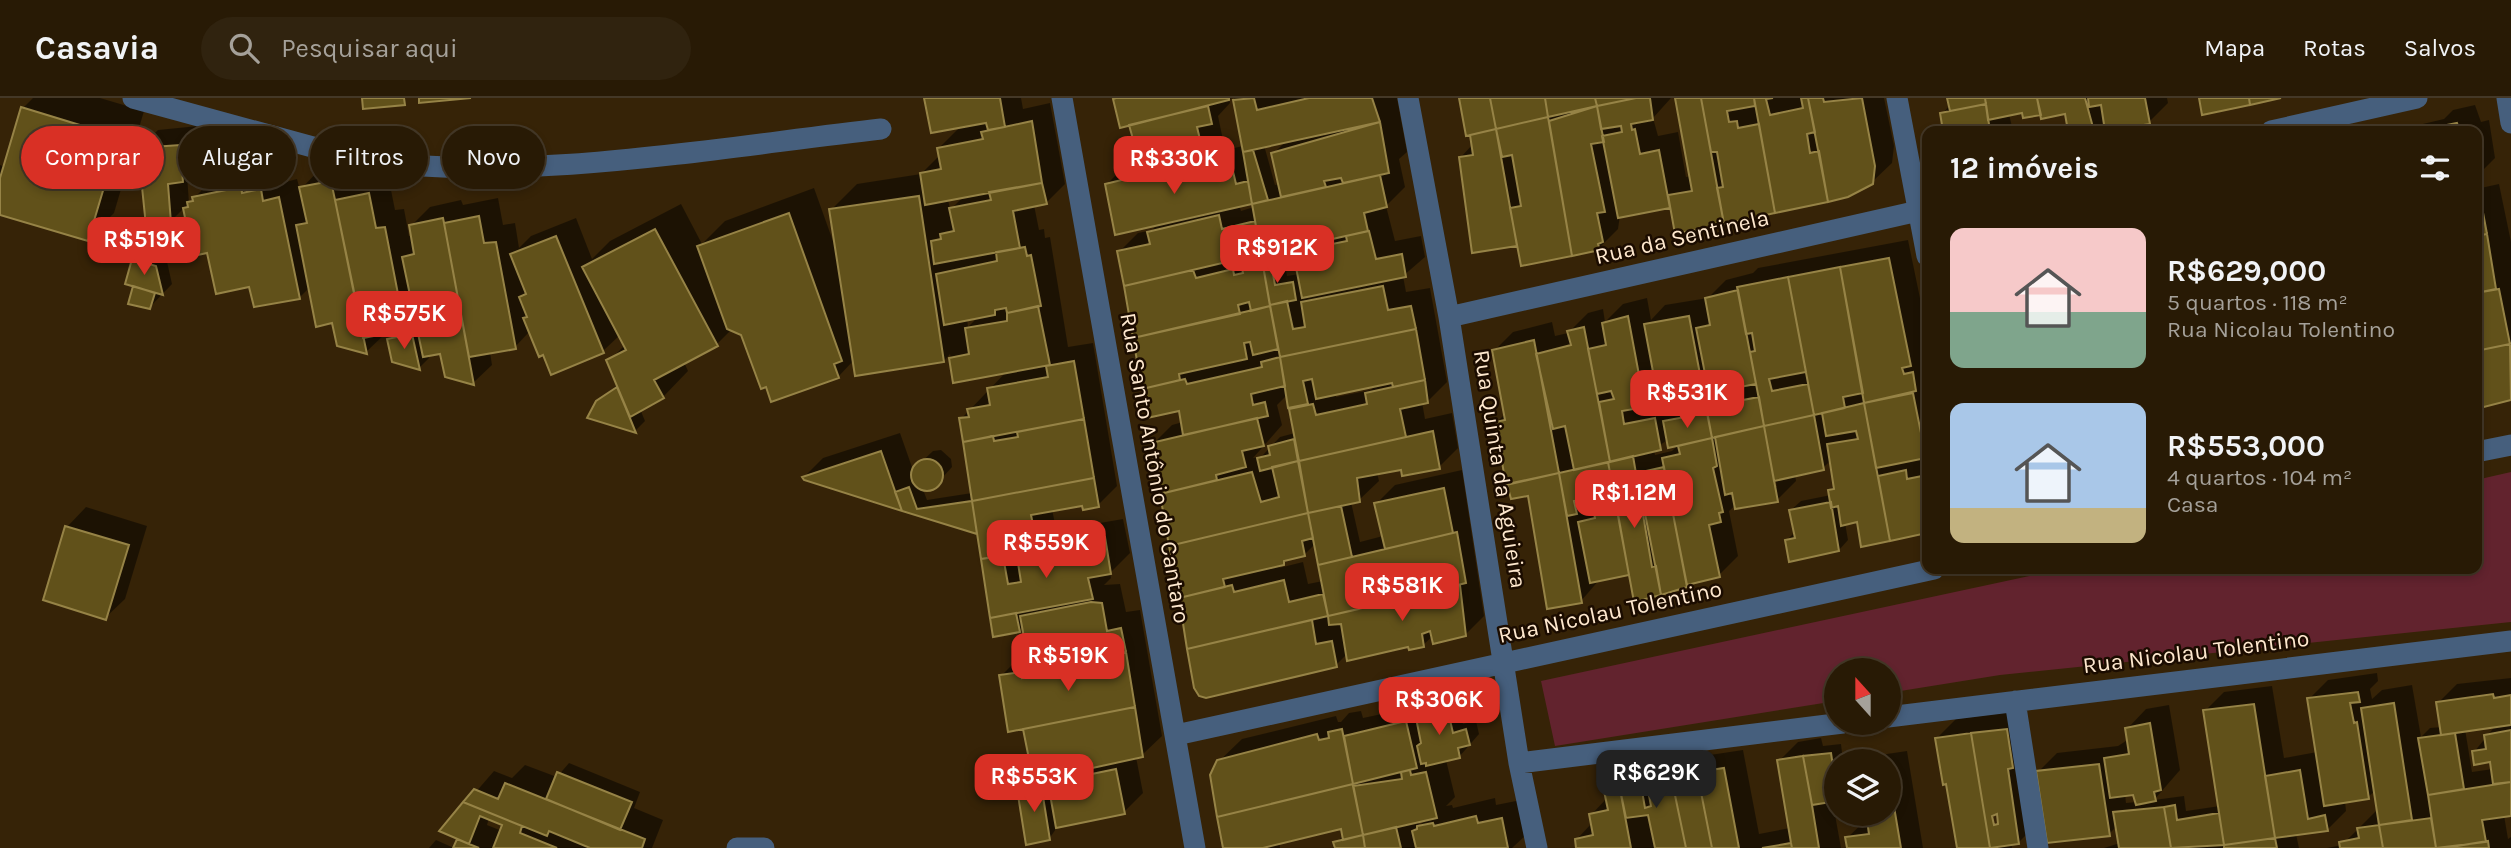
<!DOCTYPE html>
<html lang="pt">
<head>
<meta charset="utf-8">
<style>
	:root { --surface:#281a05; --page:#30230f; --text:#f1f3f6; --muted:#a5a19a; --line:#443827; --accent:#d93025 }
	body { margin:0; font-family:Karla,sans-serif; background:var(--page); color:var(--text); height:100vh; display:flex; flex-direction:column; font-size:26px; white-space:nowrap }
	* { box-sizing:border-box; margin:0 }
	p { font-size:23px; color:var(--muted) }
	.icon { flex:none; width:38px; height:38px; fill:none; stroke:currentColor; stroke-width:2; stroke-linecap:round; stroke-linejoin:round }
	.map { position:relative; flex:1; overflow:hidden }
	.panel { position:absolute; left:1922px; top:28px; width:560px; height:448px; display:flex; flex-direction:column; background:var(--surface); border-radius:14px; box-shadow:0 4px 10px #0003,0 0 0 2px var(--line) }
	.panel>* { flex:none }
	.top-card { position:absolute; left:21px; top:28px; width:665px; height:63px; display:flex; gap:14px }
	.needle { width:46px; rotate:339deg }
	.buttons { position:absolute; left:1824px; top:560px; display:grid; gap:14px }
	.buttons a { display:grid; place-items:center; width:77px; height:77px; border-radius:50%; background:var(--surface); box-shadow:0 4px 10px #0003,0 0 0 2px var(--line); font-size:35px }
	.price { position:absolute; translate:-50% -60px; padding:0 16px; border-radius:14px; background:var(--accent); color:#fff; font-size:23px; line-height:46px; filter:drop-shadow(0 2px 4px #0008) }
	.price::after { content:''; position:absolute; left:50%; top:42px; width:21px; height:16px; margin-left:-10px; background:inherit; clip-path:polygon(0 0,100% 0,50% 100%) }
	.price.on { background:#222; color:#fff }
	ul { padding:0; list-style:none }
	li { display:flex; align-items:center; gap:21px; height:175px; padding:0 28px }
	li span { display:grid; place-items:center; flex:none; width:196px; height:140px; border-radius:14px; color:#555 }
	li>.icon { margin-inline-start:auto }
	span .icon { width:84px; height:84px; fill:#fffc; stroke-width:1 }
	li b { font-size:30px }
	h2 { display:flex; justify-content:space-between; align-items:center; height:84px; padding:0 28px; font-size:30px }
	.pill { padding:0 24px; border-radius:32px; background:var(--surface); box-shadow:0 4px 10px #0003,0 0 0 2px var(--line); font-size:24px; line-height:63px }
	.pill.on { background:var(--accent); color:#fff }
	header { display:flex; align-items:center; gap:42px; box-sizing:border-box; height:98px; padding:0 35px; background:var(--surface); border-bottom:2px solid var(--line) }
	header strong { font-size:33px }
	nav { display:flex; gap:38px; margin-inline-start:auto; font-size:24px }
	.search { width:490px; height:63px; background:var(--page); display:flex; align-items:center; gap:18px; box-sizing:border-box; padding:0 24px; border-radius:38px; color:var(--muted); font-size:26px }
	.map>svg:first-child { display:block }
</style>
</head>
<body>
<header>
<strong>Casavia</strong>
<div class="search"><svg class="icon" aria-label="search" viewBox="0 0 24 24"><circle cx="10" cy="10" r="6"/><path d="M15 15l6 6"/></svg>Pesquisar aqui</div>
<nav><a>Mapa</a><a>Rotas</a><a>Salvos</a></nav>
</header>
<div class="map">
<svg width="2511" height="750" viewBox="0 0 2511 750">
	<rect width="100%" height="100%" fill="#362307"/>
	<!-- green -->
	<path fill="#62232e" d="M2511,374V524L2000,577L1888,595V572H1836V603L1555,648L1541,583L2062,471H2476V382Z"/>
	<!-- shadow -->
	<path fill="#0007" fill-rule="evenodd" d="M33,0H100L144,13L114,115L88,141L0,115V67L5,69L23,10Z
		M926,0H1021L1023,11L1050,5L1065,86L1046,105L1034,107L1039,132L1044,131L1045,140L1050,139L1068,249L1093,245L1117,388L1098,407L1083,406L1052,411L1056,431L1039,447L1080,439L1094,426L1123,421L1130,455L1110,475L1111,480L1104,487L1120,486L1126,514L1140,512L1162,638L1142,657L1136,659L1143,695L1124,714L1058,728L1049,741L1027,745L1016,670L1030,656L1025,629L1001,578L1020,559L1029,557L1023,528L1019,533L994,537L978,432L804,379L823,360L900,335L913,372L933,353L941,352L951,361L952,369L933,390L922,389L927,402L972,395L961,321L1007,273L955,283L950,256L944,263L854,262L838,279L732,231L717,246L684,264L688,273L663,299L640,311L645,323L635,333L589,319L597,304L618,286L609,263L625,247L620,237L603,253L544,254L530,233L515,249L490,254L492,267L473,285L441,254L428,256L429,260L419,270L389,241L399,232L385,236L366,254L334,223L310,189L299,200L250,187L209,153L195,156L185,109L170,124L139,51L158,32L198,28L201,64L187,77L189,105L213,81L260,71V77L280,73L282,85L297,81L300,92L320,71L350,65L354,84L388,77L395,112L404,111L409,138H412L411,128L430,109L461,102L463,107L498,100L503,127L515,125L519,150L531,138L576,120L592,161L610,143L681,106L702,146L725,123L814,90L834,146L831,112L857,86L921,76L940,57L939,50L961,28ZM964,98L950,112L948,101ZM979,218L968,229L967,220ZM416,219L418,228L405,231L410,225ZM1036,450L1025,460L1024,452ZM1060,675L1051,684L1050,677Z
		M1116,0H1233L1229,1L1230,5L1218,18L1223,42L1215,49L1217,54L1243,48L1234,0H1397L1407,54L1399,61L1405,89L1386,108L1395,143L1421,138L1425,159L1403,178L1406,194L1430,190L1447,284L1428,303L1422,304L1425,321L1452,315L1458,350L1439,369L1377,375L1379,383L1359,402L1351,404L1360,444L1383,438L1376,406L1395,387L1462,372L1484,518L1465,537L1433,538L1423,547L1348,555L1336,567L1196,589L1153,346L1172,327L1183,324L1180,311L1149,318L1119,154L1138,135L1152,132L1159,125L1107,86L1126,67L1137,65L1131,25ZM1287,42L1273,56L1280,86L1275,87L1264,47ZM1253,104L1254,109L1241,113L1239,107ZM1304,146L1295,155L1299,176L1287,178L1282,150ZM1375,287L1371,292L1336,299L1335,295ZM1288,296L1295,335L1280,339L1262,358L1253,360L1282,327L1277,307ZM1316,445L1323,483L1308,486L1303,464L1279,470L1289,460L1305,456Z
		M1461,0H1671L1653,20L1658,38L1678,34L1686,79L1691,78L1676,0H1884L1894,48L1892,65L1872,84L1671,108L1620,117L1618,131L1599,150L1523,166L1519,146L1473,153L1461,59L1473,46Z
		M1949,0H2167L2168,5L2149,24L2111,33H2107L2105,26L2098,33H2070L2066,14L2023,13L2009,16L2013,33H1945L1942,16L1950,7Z
		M2475,7L2481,24L2489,22L2495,60L2476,79V33H2393L2444,21L2453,12Z
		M2385,27L2387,33H2358Z
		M2499,86L2511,144V298L2503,304L2476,309V91Z
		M1908,142L1927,234V250L1922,255L1927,257V433L1862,447L1858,422L1845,425L1848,442L1839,452L1787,442L1795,434L1791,412L1801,403L1831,397L1830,392L1835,387L1831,362L1823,370L1795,376L1796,383L1777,402L1736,407L1729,413L1738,458L1719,477L1636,502L1631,475L1600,481L1581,503L1497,324L1505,316L1494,253L1513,234L1552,224L1555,238L1568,235L1588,215L1603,211L1605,224L1623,206L1647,200L1651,222L1665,207L1708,200L1726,182L1753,175L1758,170ZM1659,293L1661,304L1645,307ZM1669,341L1679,346L1672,353L1655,357L1654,351ZM1774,374L1777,389H1774ZM1610,395L1588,417L1585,399Z
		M143,152L166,159L172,186L150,209L135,187L134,162Z
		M86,409L147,428L125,501L105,520L45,501L67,429Z
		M2377,575L2378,583L2370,591L2372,601L2382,592L2412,587L2421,639L2430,630L2442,629L2438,605L2457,586L2511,580V716L2504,717L2508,741L2511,739V750H2327L2342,747L2379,710L2376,692L2368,699L2345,703L2346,713L2327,732L2296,736L2299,750H2104L2120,745L2117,728L2109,736L2038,674L2057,655L2118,648L2129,641L2127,631L2146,611L2169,607L2180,672L2154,702L2184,698L2186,713L2220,708L2205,613L2224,594L2272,588L2284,660L2317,654L2309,601L2328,582ZM2496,627L2474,654L2492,662L2493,671L2472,674L2465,631ZM2135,695L2137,704L2126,705L2125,696Z
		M1457,600L1463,626L1476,623L1479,636L1459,659L1446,662L1455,699L1446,708L1452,707L1453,710L1495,700L1496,707L1521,702L1527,736L1512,750H1333L1344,736L1342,729L1279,744L1280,750H1225L1212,683L1214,668L1242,641L1336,618L1338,624H1341L1349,615L1361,613L1363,620ZM1427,720L1419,728L1418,722Z
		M2026,612L2037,726L2018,745L2011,746L2012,750H1959L1937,640L1956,621ZM1999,714L2000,727L1992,729L1990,716Z
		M1821,640L1823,648L1841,646L1843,663H1836V697L1832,700L1841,750H1579L1577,741L1592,725L1591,717L1607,700L1605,689L1624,670L1743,652L1759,736L1790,730L1779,663L1798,644Z
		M1907,653L1923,750H1844L1849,749L1847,740L1868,720V716H1888V663H1874L1880,657Z
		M569,665L640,694L634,710L663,722L652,750H455L459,740L442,733L494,673L512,680L525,667L557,679ZM489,720L505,726L502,733L487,727Z
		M436,742L454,750H429Z"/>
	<!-- building -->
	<path fill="#61511a" stroke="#968346" stroke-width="2" fill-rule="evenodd" d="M362,0H404L405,7L363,11Z
		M419,0H471L419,5Z
		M924,0H1000L1005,29L988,32L986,25L931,35Z
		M1116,0H1229V2L1120,30L1113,1Z
		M1254,0L1257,12L1309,0H1372L1380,24L1243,54L1233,2Z
		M1459,0H1490L1496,31L1466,38Z
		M1490,0H1545L1548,19L1496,31Z
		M1545,0H1595L1597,8L1548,19Z
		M1595,0H1636L1597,8Z
		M1636,0H1650L1653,22L1631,26L1632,32L1635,31L1640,56L1659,52L1670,110L1618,120L1602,38L1622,34L1621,28L1601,31L1597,8Z
		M1675,0H1701L1724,126L1675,136L1668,97L1692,93Z
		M1701,0H1754L1755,8L1727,13L1729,24L1737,23L1738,30L1759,26L1775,115L1724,126L1717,90L1723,89L1717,54H1711Z
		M1754,0H1773L1766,1L1770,17L1803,10L1801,0H1808L1815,34L1807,36L1810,55L1819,53L1828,104L1775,115Z
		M1808,0H1823L1824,4L1862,0L1875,68L1873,86L1848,99L1828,104Z
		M1947,0H1985L1986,6L1950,13Z
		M1985,0H2037L2041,17L2023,20L2022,15L1988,22Z
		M2037,0H2085L2094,33H2068L2065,16L2041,21Z
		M2088,0H2145L2150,26L2105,33L2101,7L2089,9Z
		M2199,0H2249L2250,7L2202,17Z
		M2249,0H2281L2250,7Z
		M1986,6L1990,33H1943L1940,15Z
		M1208,8L1212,26L1197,29L1205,62L1139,78L1130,41H1133L1129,27Z
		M1597,8L1604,44L1591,46L1605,114L1597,115L1603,144L1598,146L1600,152L1572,158L1549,23Z
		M21,9L119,39L88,143L0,117V80Z
		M1548,19L1572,158L1521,168L1510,110L1521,108L1512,57L1502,59L1496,31Z
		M1032,23L1042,85L925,107L920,75L941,71L937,50L983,41L981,34Z
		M1380,24L1389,75L1343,85L1341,80L1324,83L1326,89L1281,99L1271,55Z
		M2457,25L2460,33H2433L2432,30Z
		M1496,31L1517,148L1472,155L1459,59L1473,57L1470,37Z
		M180,47L183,84L168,86L171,125L146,128L138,50Z
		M1253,52L1268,102L1252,106L1243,54Z
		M1196,64L1198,72L1231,65L1236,86L1248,83L1252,106L1115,137L1105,86Z
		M1380,77L1387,109L1364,115L1368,133L1328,142L1327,138L1316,139L1317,145L1261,156L1252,106Z
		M331,83L335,102L367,256L337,248L332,225L316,229L296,127L307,125L299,89Z
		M1042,85L1047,106L1013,113L1020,150L934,166L931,143L941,141L940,136L954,133L949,110L991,102L989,94Z
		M241,89L242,95L261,91L263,103L279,99L300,201L254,209L249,189L216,196L207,155L193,158L183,110L188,109L187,104L193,103L192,99Z
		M369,95L376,130L385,129L405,232L363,240L335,102Z
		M919,98L944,264L855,278L829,111Z
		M2481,104L2487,136L2476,138V105Z
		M789,115L842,263L834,266L839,280L771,304L766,289L761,291L741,237L727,231L697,148Z
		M1219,117L1222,131L1255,123L1261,156L1124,188L1117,153L1150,146L1147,134Z
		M479,118L484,145L496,144L516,251L469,259L444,125Z
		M443,120L444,125L474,287L445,279L440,256L423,259L402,159L414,156L409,127Z
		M655,131L718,248L654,282L664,300L630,319L606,262L626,252L582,169Z
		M1369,133L1376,161L1402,156L1406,179L1302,200L1293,154L1347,143L1346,138Z
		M2487,136L2496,191L2476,195V138Z
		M556,138L604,255L551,277L543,257L539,259L523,220L527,219L519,199L526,196L510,156Z
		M1025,149L1027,158L1031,157L1041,208L1007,215L1006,210L995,212V217L944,227L936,176L997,163L996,154Z
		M1269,155L1275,187L1293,184L1296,202L1270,207L1261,156Z
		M1261,156L1270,208L1251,213L1249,204L1238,207L1240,216L1133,240L1124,188L1193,172L1196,180L1233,171L1234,177L1243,175L1240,161Z
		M1889,160L1911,268L1902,270L1904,276L1913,274L1916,293L1864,305L1840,169Z
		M132,161L156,168L163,197L125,186Z
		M1840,169L1863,295L1843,299L1845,310L1814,317L1788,179Z
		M1788,179L1806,274L1769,281L1772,293L1808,286L1814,317L1764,328L1750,254L1755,253L1752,235L1746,236L1737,189Z
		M133,188L155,195L150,211L128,206Z
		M1383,188L1388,212L1411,208L1416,231L1280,259L1270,207L1287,203L1293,231L1305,229L1301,204Z
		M2499,191L2510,246L2476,253V195Z
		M1738,192L1756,286L1729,291L1732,304L1759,299L1764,328L1712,340L1704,297L1709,296L1696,230L1710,227L1705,200Z
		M1038,208L1050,267L953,285L949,260L969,256L965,230L1007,223V215Z
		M1270,208L1278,251L1253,257L1250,244L1244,245L1247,261L1179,276L1180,282L1142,291L1133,240Z
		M1628,218L1645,309L1622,313L1624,326L1655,320L1661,352L1610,364L1599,304L1614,301L1611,293L1597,296L1588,251L1606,247L1602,225Z
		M1689,218L1706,308L1661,316L1644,226Z
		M1584,229L1610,364L1574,372L1565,328L1553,331L1536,256L1571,247L1567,233Z
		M1416,231L1425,282L1393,289L1392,285L1316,301L1312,281L1303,283L1308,306L1288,310L1280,259Z
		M412,236L420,272L392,264L387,241Z
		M1534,242L1559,375L1506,387L1495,324L1505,322L1492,252Z
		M2510,246L2511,302L2476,311V253Z
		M1280,259L1285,288L1251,296L1253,307L1265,304L1268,318L1183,337L1179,313L1147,320L1142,291L1185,281L1187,286L1262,269L1261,264Z
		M1074,263L1084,321L963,344L959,320L969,319L967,311L990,307L987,290L1048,279L1046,268Z
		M1425,282L1428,305L1400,311L1406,339L1299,363L1289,311L1313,306L1316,317L1367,306L1365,295Z
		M617,289L625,308L636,335L587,320L596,303Z
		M1913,295L1926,360L1876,370L1864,305Z
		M1864,305L1890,443L1861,449L1857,424L1841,428L1838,408L1831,410L1828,392L1834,391L1827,346L1858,341L1856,333L1826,338L1822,315Z
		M1707,315L1712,340L1668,350L1663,323Z
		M1814,317L1824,372L1774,383L1764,328Z
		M1257,320L1264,348L1242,353L1246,369L1216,377L1217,382L1160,396L1151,345Z
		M1084,321L1094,380L972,403L963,344L993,338L994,343L1018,339L1017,334Z
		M1764,328L1778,404L1735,411L1732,395L1725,397L1715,339Z
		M1433,333L1440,371L1402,378L1401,372L1357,380L1360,404L1308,415L1299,363Z
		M1712,340L1717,368L1713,370L1723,414L1719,415L1721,424L1709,427L1720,479L1687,487L1662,360L1680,356L1678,348Z
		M1294,341L1298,363L1260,373L1257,360L1270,357L1268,348Z
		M881,353L902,413L804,382L802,379Z
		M1633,358L1652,469L1656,468L1661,497L1634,504L1608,364Z
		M911 377a16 16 0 1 1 32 0a16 16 0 1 1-32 0Z
		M1298,363L1308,415L1169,448L1160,396L1252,374L1261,404L1279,399L1272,369Z
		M1608,364L1614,396L1574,403L1577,416L1567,418L1559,375Z
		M1664,369L1687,489L1661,497L1637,375Z
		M1906,372L1907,381L1927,377V435L1890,443L1878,378Z
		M1559,375L1582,505L1547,511L1528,398L1511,401L1507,386Z
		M1094,380L1099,409L1083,412L1082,408L1031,417L1038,451L981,461L972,403Z
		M909,389L917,411L972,403L977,436L902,413L895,394Z
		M1444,390L1453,435L1385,451L1374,405Z
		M1831,404L1839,453L1789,464L1785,442L1795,440L1789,412Z
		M1616,405L1629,477L1590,485L1578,424L1595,420L1593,410Z
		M1341,408L1352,459L1318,467L1308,415Z
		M1308,415L1313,440L1302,443L1305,458L1284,463V467L1223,481L1225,489L1179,500L1169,448Z
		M65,428L129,447L106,522L43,502Z
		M1457,434L1466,485L1371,508L1362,468L1349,471L1359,511L1328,518L1318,467Z
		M1105,439L1111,476L1088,480L1093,501L990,520L981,461L1003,458L1008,486L1021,484L1018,465L1075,455L1073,444Z
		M1284,482L1289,504L1323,496L1328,518L1187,551L1179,500L1232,487L1234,494Z
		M1460,487L1466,538L1433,546L1430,533L1422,536L1424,549L1409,552L1408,549L1347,563L1341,526L1329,527L1328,518Z
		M1091,504L1102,505L1107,533L1121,530L1126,554L1030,572L1020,518Z
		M1016,515L1020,534L993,539L990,520Z
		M1312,522L1316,546L1332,543L1337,569L1206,600L1199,598L1194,590L1187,551Z
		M1126,554L1135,609L1008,634L999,577L1021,574L1022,580L1083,568L1082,562Z
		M2358,594L2360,604L2350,605L2354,625L2357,624L2369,701L2324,708L2307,600Z
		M2493,596L2494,600L2511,597V627L2441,637L2436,604Z
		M2394,605L2412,722L2379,727L2361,610Z
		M2254,606L2275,740L2224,747L2203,612Z
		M1135,609L1143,659L1037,682V686L1017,691L1014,670L1033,665L1032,660L1029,661L1023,631Z
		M1447,609L1453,635L1466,631L1470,647L1458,650L1460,660L1426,668V665L1421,666L1417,648L1421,645L1415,615Z
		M1406,623L1417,670L1353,686L1344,638Z
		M2150,625L2161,692L2154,694L2156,703L2136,707L2133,697L2110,700L2104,660L2129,656L2125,630Z
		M1342,631L1353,686L1217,719L1210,677L1217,662L1317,636L1319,642L1329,640L1328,634Z
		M2007,631L2013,670L2008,671L2019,746L1990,750L1971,635ZM1997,716L1998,726L1994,727L1992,718Z
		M2511,632V684L2493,686L2490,664L2474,667L2472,653L2486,651L2484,637Z
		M1971,635L1990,750H1957L1946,686L1943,687L1935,640Z
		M2455,635L2464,691L2428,697L2418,640Z
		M1831,655L1834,675L1826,677L1831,704L1812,707L1803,658Z
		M1803,658L1811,701L1819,750H1792L1791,745L1777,662Z
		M2099,666L2110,738L2047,745L2036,673Z
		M1724,670L1739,750H1712L1697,674Z
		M1116,671L1125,716L1056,730L1048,685Z
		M1410,672L1411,677L1426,674L1437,720L1363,737L1353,688L1402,681L1401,674Z
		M2300,672L2308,721L2325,717L2328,733L2275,740L2265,678Z
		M1888,673L1901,750H1847L1845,739L1869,736L1866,716H1888Z
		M557,674L632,704L620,732L546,701Z
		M1697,674L1712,750H1686L1671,678Z
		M1671,678L1686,750H1655L1648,717L1626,720L1619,686ZM1648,692L1651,708L1645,710L1642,693Z
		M2511,684V718L2482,722L2486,744L2436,750L2428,697Z
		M505,685L645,741L642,750H590L549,733L547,738L463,704L474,691L498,701Z
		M1041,686L1050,742L1026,747L1017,691Z
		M1353,686L1363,737L1343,742L1341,731L1263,750H1223L1217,719Z
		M1619,686L1631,750H1576L1575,741L1593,737L1589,716L1608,712L1603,688Z
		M463,704L522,728L520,735L557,750H493L502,727L480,718L469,746L439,733Z
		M2175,707L2177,722L2219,715L2224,747L2171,750L2164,709Z
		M2164,709L2171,750H2119L2113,714Z
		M1476,718L1478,725L1502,720L1508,750H1416L1412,733L1417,731V728L1433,725L1434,728Z
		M2431,720L2436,750H2383L2379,727Z
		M2379,727L2383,750H2340L2339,744L2359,740L2357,730Z
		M1396,729L1401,750H1365L1363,737Z
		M1363,737L1365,750H1335L1333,744Z
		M2275,740L2277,750H2224V747Z
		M457,741L469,746L479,750H453Z
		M2488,743L2489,750H2445Z
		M1791,745L1792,750H1762Z"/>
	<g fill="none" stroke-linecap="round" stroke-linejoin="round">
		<!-- minor -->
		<path stroke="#465f7d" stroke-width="21" d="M133,0L364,63C531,84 714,50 881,31
			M1062,0L1195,750
			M1408,0L1449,219L1519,665L1537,750
			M1897,0L1927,158
			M2507,0L2511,25
			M2271,33L2417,0
			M1449,219L1927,111
			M2476,354L2511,347
			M2015,603L2038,750
			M1888,619L2511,543
			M1176,637L1934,471
			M1519,665L1843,625
			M737,750H764"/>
	</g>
	<g text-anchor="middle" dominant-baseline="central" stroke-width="5" stroke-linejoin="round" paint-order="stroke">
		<!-- street labels -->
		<g font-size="23" fill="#fee8ce" stroke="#1b0c00">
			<text transform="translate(1682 139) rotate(-13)">Rua da Sentinela</text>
			<text transform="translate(1155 370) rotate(80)">Rua Santo Antônio do Cantaro</text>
			<text transform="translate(1500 371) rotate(81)">Rua Quinta da Aguieira</text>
			<text transform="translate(1610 514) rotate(-12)">Rua Nicolau Tolentino</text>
			<text transform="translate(2196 554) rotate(-7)">Rua Nicolau Tolentino</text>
		</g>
	</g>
</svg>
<div class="buttons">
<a><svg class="needle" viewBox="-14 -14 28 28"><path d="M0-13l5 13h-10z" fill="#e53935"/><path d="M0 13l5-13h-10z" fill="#a5a19a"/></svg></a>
<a><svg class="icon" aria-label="layers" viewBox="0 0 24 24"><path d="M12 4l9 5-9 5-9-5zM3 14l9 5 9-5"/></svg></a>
</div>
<b class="price" style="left:1174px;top:98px">R$330K</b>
<b class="price" style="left:144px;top:179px">R$519K</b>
<b class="price" style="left:1277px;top:187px">R$912K</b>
<b class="price" style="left:404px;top:253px">R$575K</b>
<b class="price" style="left:1687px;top:332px">R$531K</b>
<b class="price" style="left:1634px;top:432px">R$1.12M</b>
<b class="price" style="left:1046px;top:482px">R$559K</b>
<b class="price" style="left:1402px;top:525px">R$581K</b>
<b class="price" style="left:1068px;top:595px">R$519K</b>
<b class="price" style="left:1439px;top:639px">R$306K</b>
<b class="price on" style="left:1656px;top:712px">R$629K</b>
<b class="price" style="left:1034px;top:716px">R$553K</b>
<div class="top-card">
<a class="pill on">Comprar</a>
<a class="pill">Alugar</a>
<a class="pill">Filtros</a>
<a class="pill">Novo</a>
</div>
<section class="panel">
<h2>12 imóveis<svg class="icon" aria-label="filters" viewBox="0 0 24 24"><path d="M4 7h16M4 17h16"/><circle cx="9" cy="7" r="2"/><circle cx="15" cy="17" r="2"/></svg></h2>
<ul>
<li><span style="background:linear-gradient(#f6c9c9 60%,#7fa58c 0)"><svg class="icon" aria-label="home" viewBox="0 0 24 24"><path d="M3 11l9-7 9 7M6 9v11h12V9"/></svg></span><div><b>R$629,000</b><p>5 quartos · 118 m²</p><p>Rua Nicolau Tolentino</p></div></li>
<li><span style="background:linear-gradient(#a9c7e8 75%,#c2b280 0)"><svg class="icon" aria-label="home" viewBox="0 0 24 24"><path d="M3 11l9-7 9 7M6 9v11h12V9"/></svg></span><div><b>R$553,000</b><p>4 quartos · 104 m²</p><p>Casa</p></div></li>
</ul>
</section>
</div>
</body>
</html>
